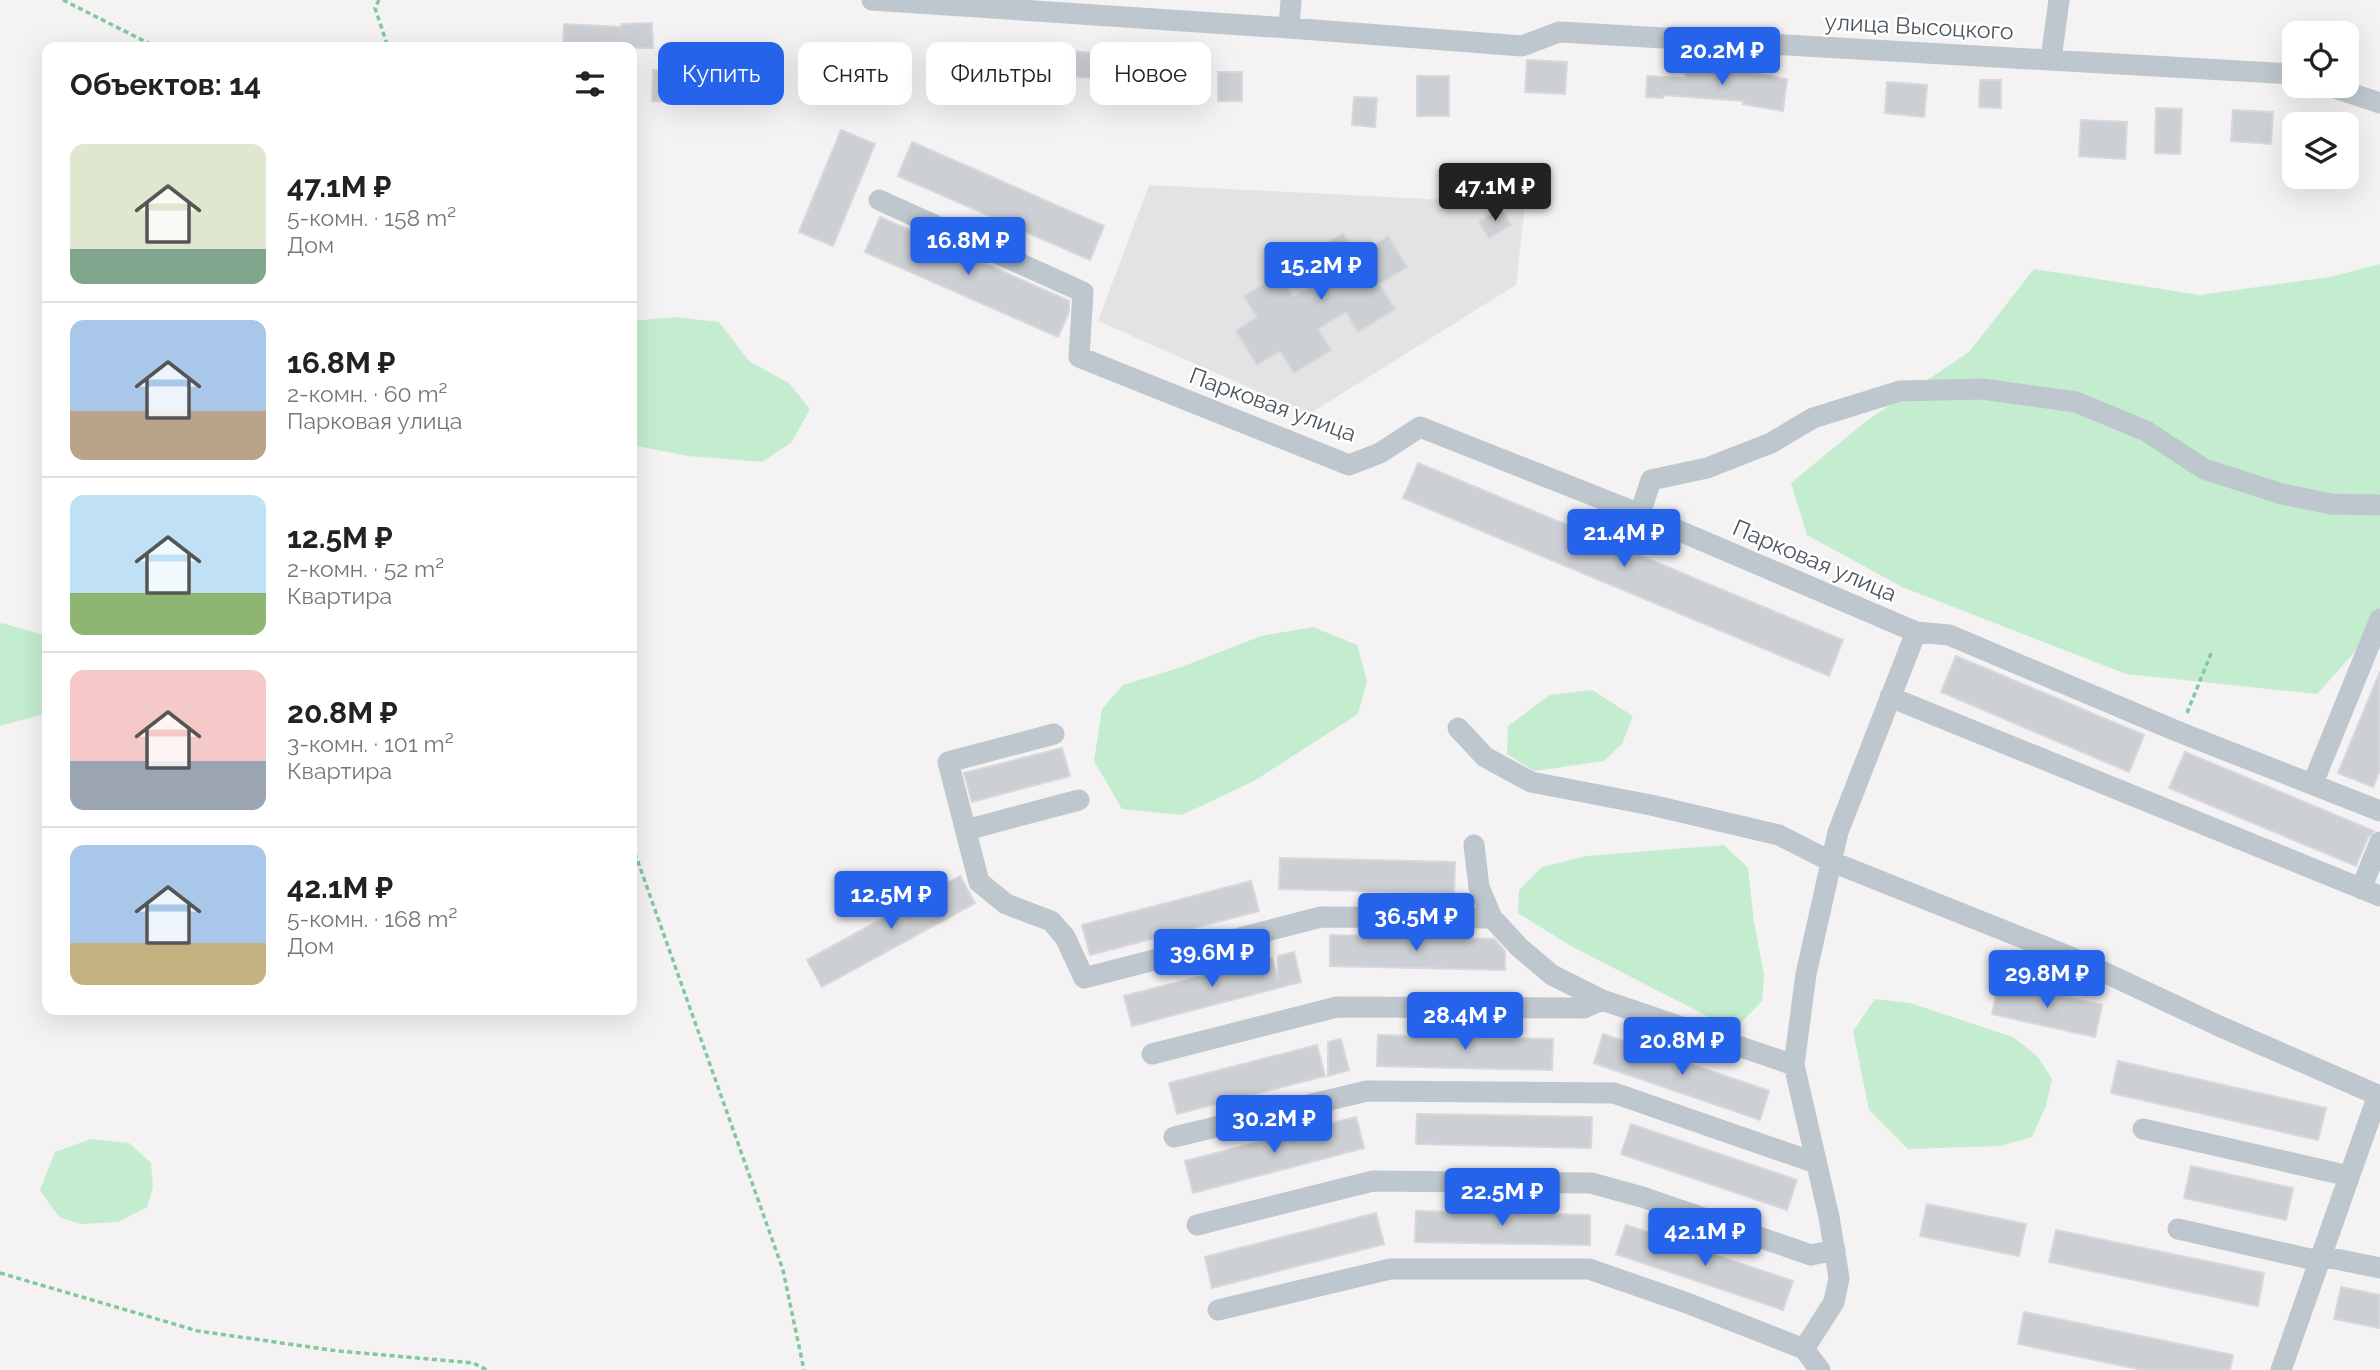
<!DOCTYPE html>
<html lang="ru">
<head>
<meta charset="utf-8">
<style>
	:root { --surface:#fff; --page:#f6f6f6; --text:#222; --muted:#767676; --line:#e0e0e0; --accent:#2563eb }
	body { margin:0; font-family:Raleway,sans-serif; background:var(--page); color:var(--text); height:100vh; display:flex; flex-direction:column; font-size:26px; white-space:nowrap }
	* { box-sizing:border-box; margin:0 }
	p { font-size:23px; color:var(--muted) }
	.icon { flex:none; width:38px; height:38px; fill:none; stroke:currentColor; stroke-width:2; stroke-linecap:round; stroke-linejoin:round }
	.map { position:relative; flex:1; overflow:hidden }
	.details { position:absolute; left:42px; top:42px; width:595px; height:973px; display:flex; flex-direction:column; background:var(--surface); border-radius:14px; box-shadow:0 7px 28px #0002 }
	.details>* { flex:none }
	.top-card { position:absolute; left:658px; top:42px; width:665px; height:63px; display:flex; gap:14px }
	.buttons { position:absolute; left:2282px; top:21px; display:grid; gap:14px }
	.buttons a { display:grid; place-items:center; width:77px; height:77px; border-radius:14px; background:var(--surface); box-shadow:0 7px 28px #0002; font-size:35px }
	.price { position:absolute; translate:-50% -60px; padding:0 16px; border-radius:7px; background:var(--accent); color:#fff; font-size:23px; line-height:46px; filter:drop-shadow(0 2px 4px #0008) }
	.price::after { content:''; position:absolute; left:50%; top:42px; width:21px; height:16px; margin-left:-10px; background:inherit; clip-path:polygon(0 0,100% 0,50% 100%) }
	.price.active { background:#222; color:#fff }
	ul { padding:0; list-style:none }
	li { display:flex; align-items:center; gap:21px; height:175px; padding:0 28px }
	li+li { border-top:2px solid var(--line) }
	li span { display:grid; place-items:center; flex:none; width:196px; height:140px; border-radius:14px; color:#555 }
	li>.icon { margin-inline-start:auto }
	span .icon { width:84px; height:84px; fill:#fffc; stroke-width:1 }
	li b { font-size:30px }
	h2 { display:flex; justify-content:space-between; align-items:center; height:84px; padding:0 28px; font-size:30px }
	.chip { padding:0 24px; border-radius:14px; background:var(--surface); box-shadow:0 7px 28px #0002; font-size:24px; line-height:63px }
	.chip.active { background:var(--accent); color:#fff }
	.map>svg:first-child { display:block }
</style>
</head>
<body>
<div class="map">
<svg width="2380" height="1370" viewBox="0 0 2380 1370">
	<rect width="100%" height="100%" fill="#f4f2f2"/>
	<!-- education -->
	<path fill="#e4e3e3" d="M1149,185L1525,204L1516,285L1309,414L1098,321Z"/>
	<!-- green -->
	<path fill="#c4edd0" d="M2380,264V624L2317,694L2126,674L1902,587L1807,535L1791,483L1865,422L1969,352L2034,269L2200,295L2330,277Z
		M675,317L719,322L749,361L789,383L810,409L792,442L762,462L688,456L632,445V321Z
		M2,623L47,636V713L0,726V624Z
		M1313,627L1357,645L1367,681L1358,714L1254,781L1182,815L1122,809L1094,761L1102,709L1123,685L1179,668L1261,636Z
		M1592,690L1633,716L1622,744L1604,761L1534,771L1507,754L1508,726L1550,695Z
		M1724,845L1748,868L1754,922L1764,975L1762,1001L1734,1030L1571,946L1518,913L1519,890L1542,867L1587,856Z
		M1875,999L1910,1003L2013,1037L2038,1057L2052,1079L2046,1106L2032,1137L2000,1146L1908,1149L1869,1110L1853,1031Z
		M91,1139L129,1143L151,1163L153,1188L147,1207L118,1222L80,1224L59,1217L40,1190L55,1152Z"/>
	<!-- building -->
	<path fill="#cccfd3" stroke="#d6d8dc" stroke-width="2" d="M652,23L653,48L563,47L564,24L621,27V24Z
		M1010,45H1039V49L1092,53L1091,78L1039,74V82H1010Z
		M858,46L883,47L882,79L857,78Z
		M930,50L970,53L968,85L928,82Z
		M1146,59L1169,61L1167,90L1144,88Z
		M1527,60L1567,62L1565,94L1525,92Z
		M1686,68L1746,72L1787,79L1783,111L1743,104L1744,101L1663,95V98L1646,97L1647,76L1685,78Z
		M653,70H678L677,102L652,101Z
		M1218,72H1242V101H1218Z
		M1417,76H1449V116H1417Z
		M1980,80H2001V108L1979,107Z
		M1887,82L1927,85L1924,117L1885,113Z
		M1354,97L1377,98L1375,127L1352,125Z
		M2156,108L2182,109L2180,154L2155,153Z
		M2233,110L2273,112L2271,144L2231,141Z
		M2081,120L2127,122L2125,159L2079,156Z
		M841,130L875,144L833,246L799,232Z
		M912,142L1104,226L1090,260L898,176Z
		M1501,208L1511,225L1489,238L1479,222Z
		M880,217L1069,301V312L1058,337L865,252Z
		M1343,233L1357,256L1388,236L1407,267L1379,284L1395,309L1358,332L1346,312L1318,329L1331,350L1294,373L1280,351L1257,365L1236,331L1257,317L1244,296L1279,275L1293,297L1325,278L1310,253Z
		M1418,463L1843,640L1829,676L1403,498Z
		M1956,656L2144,735L2129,772L1941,692Z
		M2380,672V770L2373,787L2338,773Z
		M1062,748L1070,776L972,802L964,773Z
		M2185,752L2374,831L2368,837L2356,866L2169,788Z
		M1280,858L1455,862L1454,893L1279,889Z
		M960,876L975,903L822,987L807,960Z
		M1251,881L1259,911L1090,955L1082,925Z
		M1330,935L1494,939L1505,951V970L1330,966Z
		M1294,952L1301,982L1132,1026L1124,996L1272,958L1278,980V956Z
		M1999,982L2102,1005L2095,1037L1992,1014Z
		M1603,1034L1769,1091L1760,1120L1594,1063Z
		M1378,1035L1553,1039L1552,1070L1377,1066Z
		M1341,1039L1349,1070L1328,1076V1042Z
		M1317,1045L1325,1076L1177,1114L1169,1083Z
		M2118,1061L2326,1108L2318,1140L2111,1093Z
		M1417,1114L1592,1117L1591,1148L1416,1144Z
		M1356,1117L1364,1148L1193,1193L1185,1161Z
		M1631,1124L1797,1180L1787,1210L1621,1154Z
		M2191,1166L2293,1188L2286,1220L2184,1198Z
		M1927,1204L2026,1224L2019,1256L1920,1236Z
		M1416,1211L1590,1215V1245L1415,1242Z
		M1376,1213L1384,1244L1212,1288L1205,1257Z
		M1626,1225L1793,1281L1783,1310L1616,1254Z
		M2056,1230L2264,1273L2258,1306L2049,1262Z
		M2341,1287L2380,1295V1328L2334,1319Z
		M2024,1312L2233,1355L2230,1370H2143L2018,1344Z"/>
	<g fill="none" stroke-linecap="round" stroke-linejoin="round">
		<!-- path -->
		<path stroke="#7fc99d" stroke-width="3.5" stroke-dasharray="5 3.5" stroke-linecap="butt" d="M63,0L156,47
			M379,0L375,8L388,47
			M2187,713L2212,651
			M632,845L783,1270L804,1370
			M0,1273L198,1331L338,1351L473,1363L487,1370"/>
		<!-- minor -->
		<path stroke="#bec7cd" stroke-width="21" d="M872,0L1289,28L1522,46L1559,32L2294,74
			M1289,28L1291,0
			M2051,59L2059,0
			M2329,86L2380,103
			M879,200L1083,292L1079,357L1349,465L1380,453L1420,427L1640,514L1916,632L1949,635L2179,732L2380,811
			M1640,514L1651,480L1707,468L1771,443L1813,418L1900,391L1982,389L2076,402L2146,431L2204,469L2282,494L2331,504L2380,505
			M1890,697L2380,896
			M1458,728L1485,757L1531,782L1651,805L1779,835L1830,861L2078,960L2219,1026L2380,1096
			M1054,734L948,762L979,882L1006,904L1051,921L1065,937L1084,978L1321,917L1492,918
			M2313,783L2380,619
			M966,830L1079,800
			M1474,845L1479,887L1492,918L1520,948L1552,975L1602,1000L1794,1065
			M2361,889L2380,842
			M1152,1054L1337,1007L1584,1008L1602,1000
			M2143,1129L2349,1176
			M1174,1137L1367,1091L1614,1093L1816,1163
			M1197,1225L1373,1181L1591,1183L1642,1197L1811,1255L1835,1250
			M2178,1229L2319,1261
			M2321,1256L2380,1268
			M1218,1310L1390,1269H1589L1687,1303L1804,1349L1820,1370
			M1804,1349L1834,1302L1839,1278L1829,1217L1794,1065L1806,974L1838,832L1916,632
			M2281,1370L2378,1095"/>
	</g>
	<g text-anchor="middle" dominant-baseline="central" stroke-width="5" stroke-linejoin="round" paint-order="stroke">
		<!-- street labels -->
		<g font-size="23" fill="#4b565e" stroke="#fff">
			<text transform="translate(1919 26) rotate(3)">улица Высоцкого</text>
			<text transform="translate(1273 404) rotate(20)">Парковая улица</text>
			<text transform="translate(1815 560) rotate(23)">Парковая улица</text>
		</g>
	</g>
</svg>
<div class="buttons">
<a><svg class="icon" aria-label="locate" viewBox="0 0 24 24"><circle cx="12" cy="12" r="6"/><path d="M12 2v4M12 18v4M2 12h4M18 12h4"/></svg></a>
<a><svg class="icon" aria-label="layers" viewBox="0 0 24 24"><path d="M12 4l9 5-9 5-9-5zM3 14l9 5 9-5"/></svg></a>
</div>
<b class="price" style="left:1722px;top:87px">20.2M ₽</b>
<b class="price active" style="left:1495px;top:223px">47.1M ₽</b>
<b class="price" style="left:968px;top:277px">16.8M ₽</b>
<b class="price" style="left:1321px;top:302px">15.2M ₽</b>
<b class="price" style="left:1624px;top:569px">21.4M ₽</b>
<b class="price" style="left:891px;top:931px">12.5M ₽</b>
<b class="price" style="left:1416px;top:953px">36.5M ₽</b>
<b class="price" style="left:1212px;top:989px">39.6M ₽</b>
<b class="price" style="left:2047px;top:1010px">29.8M ₽</b>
<b class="price" style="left:1465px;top:1052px">28.4M ₽</b>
<b class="price" style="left:1682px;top:1077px">20.8M ₽</b>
<b class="price" style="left:1274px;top:1155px">30.2M ₽</b>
<b class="price" style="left:1502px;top:1228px">22.5M ₽</b>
<b class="price" style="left:1705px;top:1268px">42.1M ₽</b>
<div class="top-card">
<a class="chip active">Купить</a>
<a class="chip">Снять</a>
<a class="chip">Фильтры</a>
<a class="chip">Новое</a>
</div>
<section class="details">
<h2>Объектов: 14<svg class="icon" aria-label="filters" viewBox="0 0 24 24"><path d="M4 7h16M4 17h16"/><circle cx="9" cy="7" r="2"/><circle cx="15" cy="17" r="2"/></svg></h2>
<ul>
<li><span style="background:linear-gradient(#dfe7d0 75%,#7fa58c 0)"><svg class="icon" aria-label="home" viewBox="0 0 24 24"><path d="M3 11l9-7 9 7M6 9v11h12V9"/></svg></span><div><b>47.1M ₽</b><p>5-комн. · 158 m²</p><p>Дом</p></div></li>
<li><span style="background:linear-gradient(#a9c7e8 65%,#b9a48a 0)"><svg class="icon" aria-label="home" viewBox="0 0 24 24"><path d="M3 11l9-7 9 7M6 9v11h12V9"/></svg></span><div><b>16.8M ₽</b><p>2-комн. · 60 m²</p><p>Парковая улица</p></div></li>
<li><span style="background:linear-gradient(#bfe0f5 70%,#8fb573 0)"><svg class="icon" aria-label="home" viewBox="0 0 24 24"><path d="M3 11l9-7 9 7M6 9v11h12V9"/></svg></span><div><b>12.5M ₽</b><p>2-комн. · 52 m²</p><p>Квартира</p></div></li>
<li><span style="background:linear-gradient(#f6c9c9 65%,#9aa5b1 0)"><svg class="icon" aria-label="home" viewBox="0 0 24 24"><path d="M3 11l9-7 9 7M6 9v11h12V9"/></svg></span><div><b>20.8M ₽</b><p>3-комн. · 101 m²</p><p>Квартира</p></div></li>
<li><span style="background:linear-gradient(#a9c7e8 70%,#c2b280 0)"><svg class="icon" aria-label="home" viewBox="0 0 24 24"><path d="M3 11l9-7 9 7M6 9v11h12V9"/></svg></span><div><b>42.1M ₽</b><p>5-комн. · 168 m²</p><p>Дом</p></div></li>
</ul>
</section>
</div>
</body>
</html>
